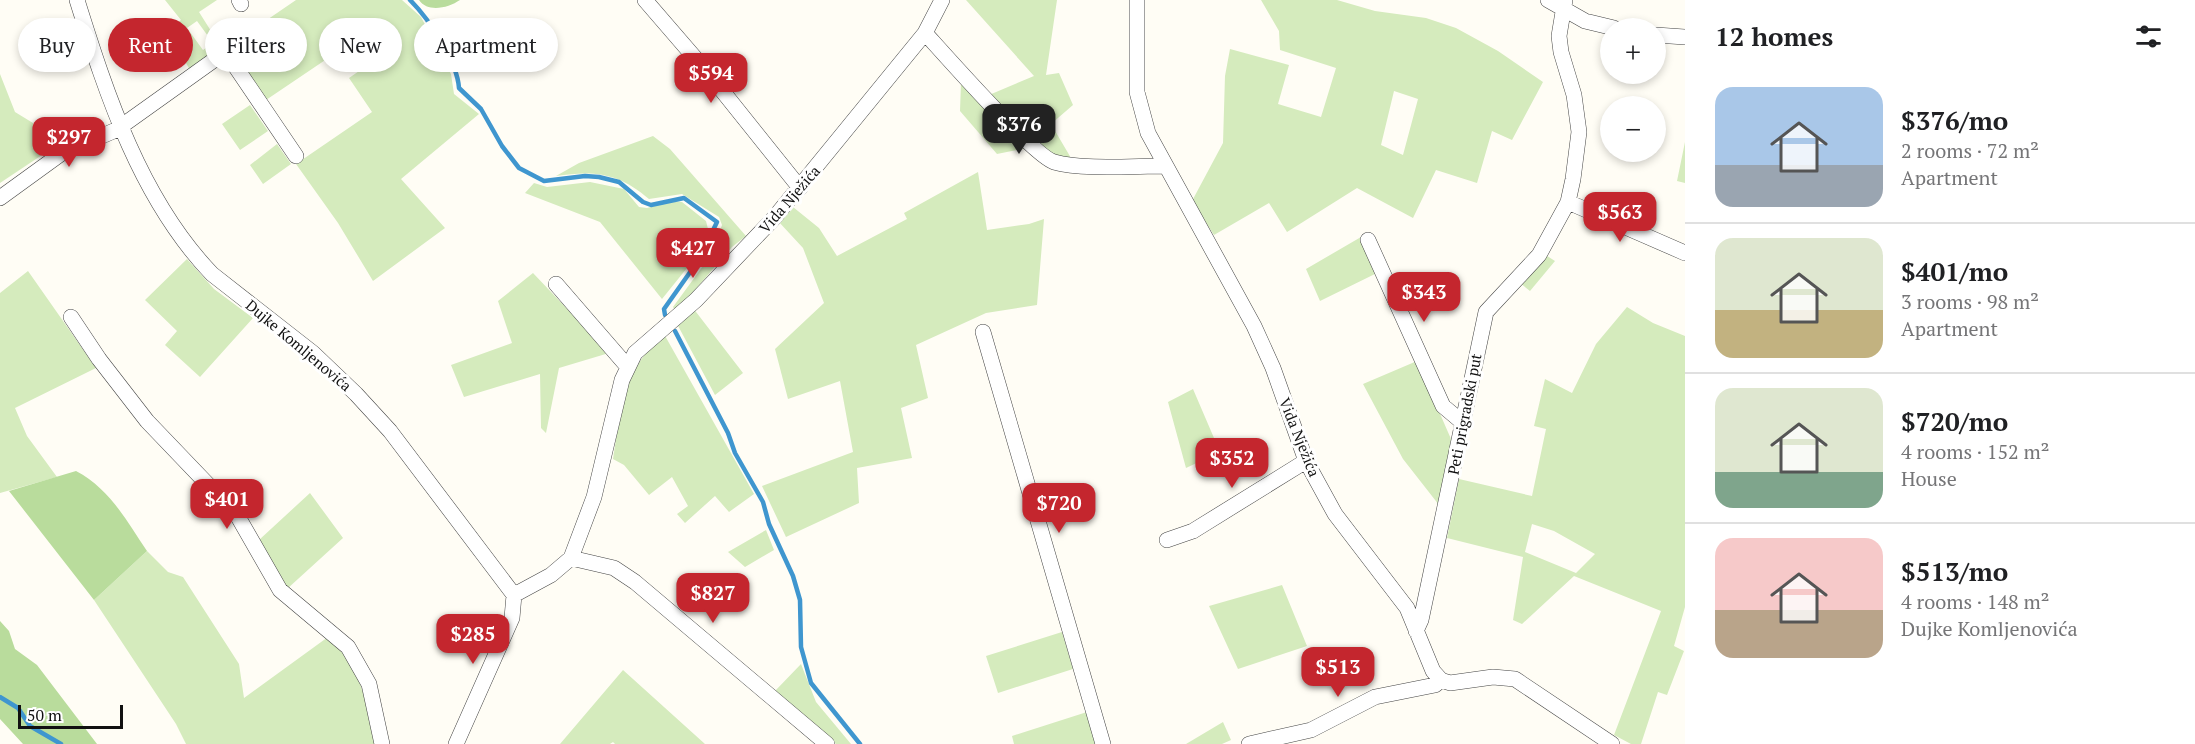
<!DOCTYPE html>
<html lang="en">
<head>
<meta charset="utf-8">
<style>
	:root { --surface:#fff; --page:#f2f2f2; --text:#202124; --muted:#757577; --line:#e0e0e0; --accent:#c4262e }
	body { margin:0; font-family:"PT Serif",serif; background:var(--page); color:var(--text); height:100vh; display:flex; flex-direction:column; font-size:22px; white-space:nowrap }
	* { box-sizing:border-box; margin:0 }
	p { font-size:20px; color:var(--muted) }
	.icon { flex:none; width:33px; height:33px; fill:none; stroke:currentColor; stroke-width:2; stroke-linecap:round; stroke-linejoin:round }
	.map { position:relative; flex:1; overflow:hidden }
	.panel { display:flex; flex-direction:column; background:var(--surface); width:510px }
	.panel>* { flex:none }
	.banner { position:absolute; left:18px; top:18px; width:570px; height:54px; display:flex; gap:12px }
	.controls { position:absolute; left:1600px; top:18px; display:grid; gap:12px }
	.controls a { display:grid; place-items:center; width:66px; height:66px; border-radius:50%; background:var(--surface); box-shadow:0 3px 9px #0003; font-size:30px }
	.scale { position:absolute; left:18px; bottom:15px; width:105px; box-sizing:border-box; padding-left:6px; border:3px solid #111; border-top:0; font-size:16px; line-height:21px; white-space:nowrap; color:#111; -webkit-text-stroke:4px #fff; paint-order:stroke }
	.price { position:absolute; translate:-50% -51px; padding:0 14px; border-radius:12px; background:var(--accent); color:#fff; font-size:20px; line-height:39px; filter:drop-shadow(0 2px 3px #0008) }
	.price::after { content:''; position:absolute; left:50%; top:36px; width:18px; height:14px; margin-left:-9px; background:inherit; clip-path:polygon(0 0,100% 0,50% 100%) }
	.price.on { background:#222; color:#fff }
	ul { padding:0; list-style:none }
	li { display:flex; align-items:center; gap:18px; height:150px; padding:0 30px }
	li+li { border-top:2px solid var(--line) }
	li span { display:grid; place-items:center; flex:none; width:168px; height:120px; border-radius:18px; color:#555 }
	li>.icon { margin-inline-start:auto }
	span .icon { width:72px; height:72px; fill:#fffc; stroke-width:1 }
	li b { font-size:26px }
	h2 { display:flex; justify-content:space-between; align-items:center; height:72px; padding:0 30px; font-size:26px }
	.chip { padding:0 21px; border-radius:27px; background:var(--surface); box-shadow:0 3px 9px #0003; font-size:21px; line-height:54px }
	.chip.on { background:var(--accent); color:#fff }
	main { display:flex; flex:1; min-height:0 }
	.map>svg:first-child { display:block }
</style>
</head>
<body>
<main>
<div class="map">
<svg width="1685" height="744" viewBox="0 0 1685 744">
	<rect width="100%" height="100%" fill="#fffdf5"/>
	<!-- green -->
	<path fill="#d5ebbd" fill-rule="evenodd" d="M165,0H217L199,12L223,50L296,0H402L421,17L451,74L454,94L479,114L401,179L445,228L373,281L338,223L296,164L372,112L349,78L362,69L346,46L266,100L237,57L190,70L167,30L181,20ZM197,21L213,43L203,50L187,28Z
		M966,0H1057L1046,75L1059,73L1073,105L1051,124L1071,158L1056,156L1049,152L989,95L1034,76Z
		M1261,0H1337L1375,11L1426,18L1456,28L1498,51L1543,82L1512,140L1492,131L1477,183L1436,170L1413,218L1357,188L1287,232L1269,203L1214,235L1192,201L1223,143L1225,76L1230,49L1289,65L1278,104L1321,117L1336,68L1280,50L1279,31ZM1394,91L1418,99L1403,155L1381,145Z
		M0,74L15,112L33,123L45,153L0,183Z
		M961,82L1026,148L997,154L960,111Z
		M250,105L268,131L240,150L222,124Z
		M653,136L670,149L746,236L732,247L676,312L673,307L711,255L722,225L719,217L682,194L649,199C619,173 595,170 556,176L579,163Z
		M1685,142V183L1677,181Z
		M277,144L291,164L263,184L250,165Z
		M978,172L987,230L1029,224L1044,219L1037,305L986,313L916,345L928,398L901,408L912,458L857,468L859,503L786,537L762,486L853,452L840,381L788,399L775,349L824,303L803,248L778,221L793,207L819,228L837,256L907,219L904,213Z
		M590,182L624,189L639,207L647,208L673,201L682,202L706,221L708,229L691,263L662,299L600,222L525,193L534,183L547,187Z
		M1361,237L1379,272L1320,301L1306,269Z
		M1544,254L1555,261L1530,291L1520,283Z
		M187,259L214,289L253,318L200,377L165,345L177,331L145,300Z
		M28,271L96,368L15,408L27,436L57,477L0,493V293Z
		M533,273L609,353L559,368L546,433L541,428L540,374L464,397L451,365L512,343L498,301Z
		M1627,307L1653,323L1685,336V607L1674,646L1684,651L1667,695L1658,692L1641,744H1631L1614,735L1661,611L1574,576L1522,624L1513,620L1523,557L1447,538L1459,479L1532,496L1546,429L1534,426L1545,379L1572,393L1596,344ZM1532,524L1554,531L1595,554L1576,573L1525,552Z
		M693,308L743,373L715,395L676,322Z
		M664,334L754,494L729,512L715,496L685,523L677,514L688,506L672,477L649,495L624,465L613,459C622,405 621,373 664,334Z
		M1417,361L1451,439L1439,505L1403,459L1363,384Z
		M1193,389L1220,452L1186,468L1168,402Z
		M310,493L343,538L287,589L259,540Z
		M766,530L774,550L745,567L728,552Z
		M147,551L168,572L183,577L239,664L244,698L328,637C362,668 366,702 376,744H186L176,724L94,600Z
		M1282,585L1307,646L1238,669L1209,606Z
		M1062,632L1073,669L998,693L986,656Z
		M801,664L816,702L851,744H836L775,691Z
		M623,670L705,744H615L613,742L610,744H560Z
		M1087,712L1097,744H1014L1012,736Z
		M1223,722L1231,740L1222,744H1186Z"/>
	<!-- forest -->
	<path fill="#b9dc9c" d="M419,0H460C448,8 428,13 419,0Z
		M76,471C110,489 126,520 147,551L94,600L9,491Z
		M0,621L9,631L15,649L37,665L97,744H23L0,719Z"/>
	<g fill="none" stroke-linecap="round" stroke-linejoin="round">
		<!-- stream -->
		<path stroke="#3f96cf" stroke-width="4.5" d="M410,0C429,19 457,61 459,88L481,109L502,146L519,168L544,181L585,176L599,177L619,182L643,202L651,205L684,198L717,222L698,261L664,309L665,315
			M675,331L728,433L735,453L763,502L769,524L793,576L800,600L801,647L811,683L860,744
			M0,697L18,708L30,726L61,744"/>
		<!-- minor casing -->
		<g stroke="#444" stroke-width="16">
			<path id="minor" d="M77,0C107,96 141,200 212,274L313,353L356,394L390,431L514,595L512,618L456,744
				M239,0L241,4
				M645,0L708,73L800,188
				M1137,0V92L1148,133L1254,326L1273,368L1306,461L1335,514L1407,608L1433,671L1441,680L1450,683L1493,677L1515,679L1612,744
				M1548,0L1585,21L1614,28
				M925,33C945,55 1034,156 1054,162C1082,170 1133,166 1164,166
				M1656,35L1685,37
				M0,198L62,153L116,130L221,55L231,60L296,156
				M1568,202L1685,253
				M1368,240L1443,406L1462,422
				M556,284L627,366
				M71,317L99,359L147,421L237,515L280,590L348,647L369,684L382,744
				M983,332L1103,744
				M1167,540L1193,531L1306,461
				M571,558L614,568L635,582L827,744
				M514,595L551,575L571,558L594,497L622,380L635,353L696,300L774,218L925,33L942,0
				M1416,631L1421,620L1486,312L1539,255L1568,202L1573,179L1579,132L1574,95L1561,52L1559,36L1565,0
				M1249,744L1311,730L1375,697L1435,685L1441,680"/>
		</g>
		<!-- minor -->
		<use href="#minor" stroke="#fff" stroke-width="15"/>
	</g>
	<g text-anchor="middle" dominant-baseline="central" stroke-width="6" stroke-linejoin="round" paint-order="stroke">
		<!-- street labels -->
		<g font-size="15" fill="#111" stroke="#fff">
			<text transform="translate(789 199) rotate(-49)">Vida Nježića</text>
			<text transform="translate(299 345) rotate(40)">Dujke Komljenovića</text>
			<text transform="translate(1464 414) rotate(-79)">Peti prigradski put</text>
			<text transform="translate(1300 437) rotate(68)">Vida Nježića</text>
		</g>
	</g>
</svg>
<div class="controls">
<a>+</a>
<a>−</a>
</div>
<div class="scale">50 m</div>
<b class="price" style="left:711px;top:104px">$594</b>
<b class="price on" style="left:1019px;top:155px">$376</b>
<b class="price" style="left:69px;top:168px">$297</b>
<b class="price" style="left:1620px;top:243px">$563</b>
<b class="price" style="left:693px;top:279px">$427</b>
<b class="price" style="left:1424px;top:323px">$343</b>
<b class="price" style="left:1232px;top:489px">$352</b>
<b class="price" style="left:227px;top:530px">$401</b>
<b class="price" style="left:1059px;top:534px">$720</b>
<b class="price" style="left:713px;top:624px">$827</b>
<b class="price" style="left:473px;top:665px">$285</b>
<b class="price" style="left:1338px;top:698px">$513</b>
<div class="banner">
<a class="chip">Buy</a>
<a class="chip on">Rent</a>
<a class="chip">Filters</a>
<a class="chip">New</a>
<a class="chip">Apartment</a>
</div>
</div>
<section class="panel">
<h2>12 homes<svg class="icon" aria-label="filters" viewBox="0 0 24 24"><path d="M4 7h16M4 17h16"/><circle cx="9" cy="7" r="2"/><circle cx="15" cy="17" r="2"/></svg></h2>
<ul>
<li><span style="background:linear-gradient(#a9c7e8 65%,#9aa5b1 0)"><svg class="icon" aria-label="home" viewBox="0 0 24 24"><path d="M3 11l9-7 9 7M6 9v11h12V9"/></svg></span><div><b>$376/mo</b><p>2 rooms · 72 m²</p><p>Apartment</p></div></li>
<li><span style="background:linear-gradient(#dfe7d0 60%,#c2b280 0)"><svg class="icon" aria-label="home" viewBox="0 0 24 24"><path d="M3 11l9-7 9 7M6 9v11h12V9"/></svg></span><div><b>$401/mo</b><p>3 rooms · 98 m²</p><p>Apartment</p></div></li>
<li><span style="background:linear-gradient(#dfe7d0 70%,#7fa58c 0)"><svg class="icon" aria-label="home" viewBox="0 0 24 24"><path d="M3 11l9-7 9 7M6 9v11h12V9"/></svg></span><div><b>$720/mo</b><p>4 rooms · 152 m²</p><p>House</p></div></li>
<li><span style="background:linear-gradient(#f6c9c9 60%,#b9a48a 0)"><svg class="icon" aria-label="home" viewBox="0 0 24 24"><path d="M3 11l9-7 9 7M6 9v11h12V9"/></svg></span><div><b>$513/mo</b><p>4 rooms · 148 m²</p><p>Dujke Komljenovića</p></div></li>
</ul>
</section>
</main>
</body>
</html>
